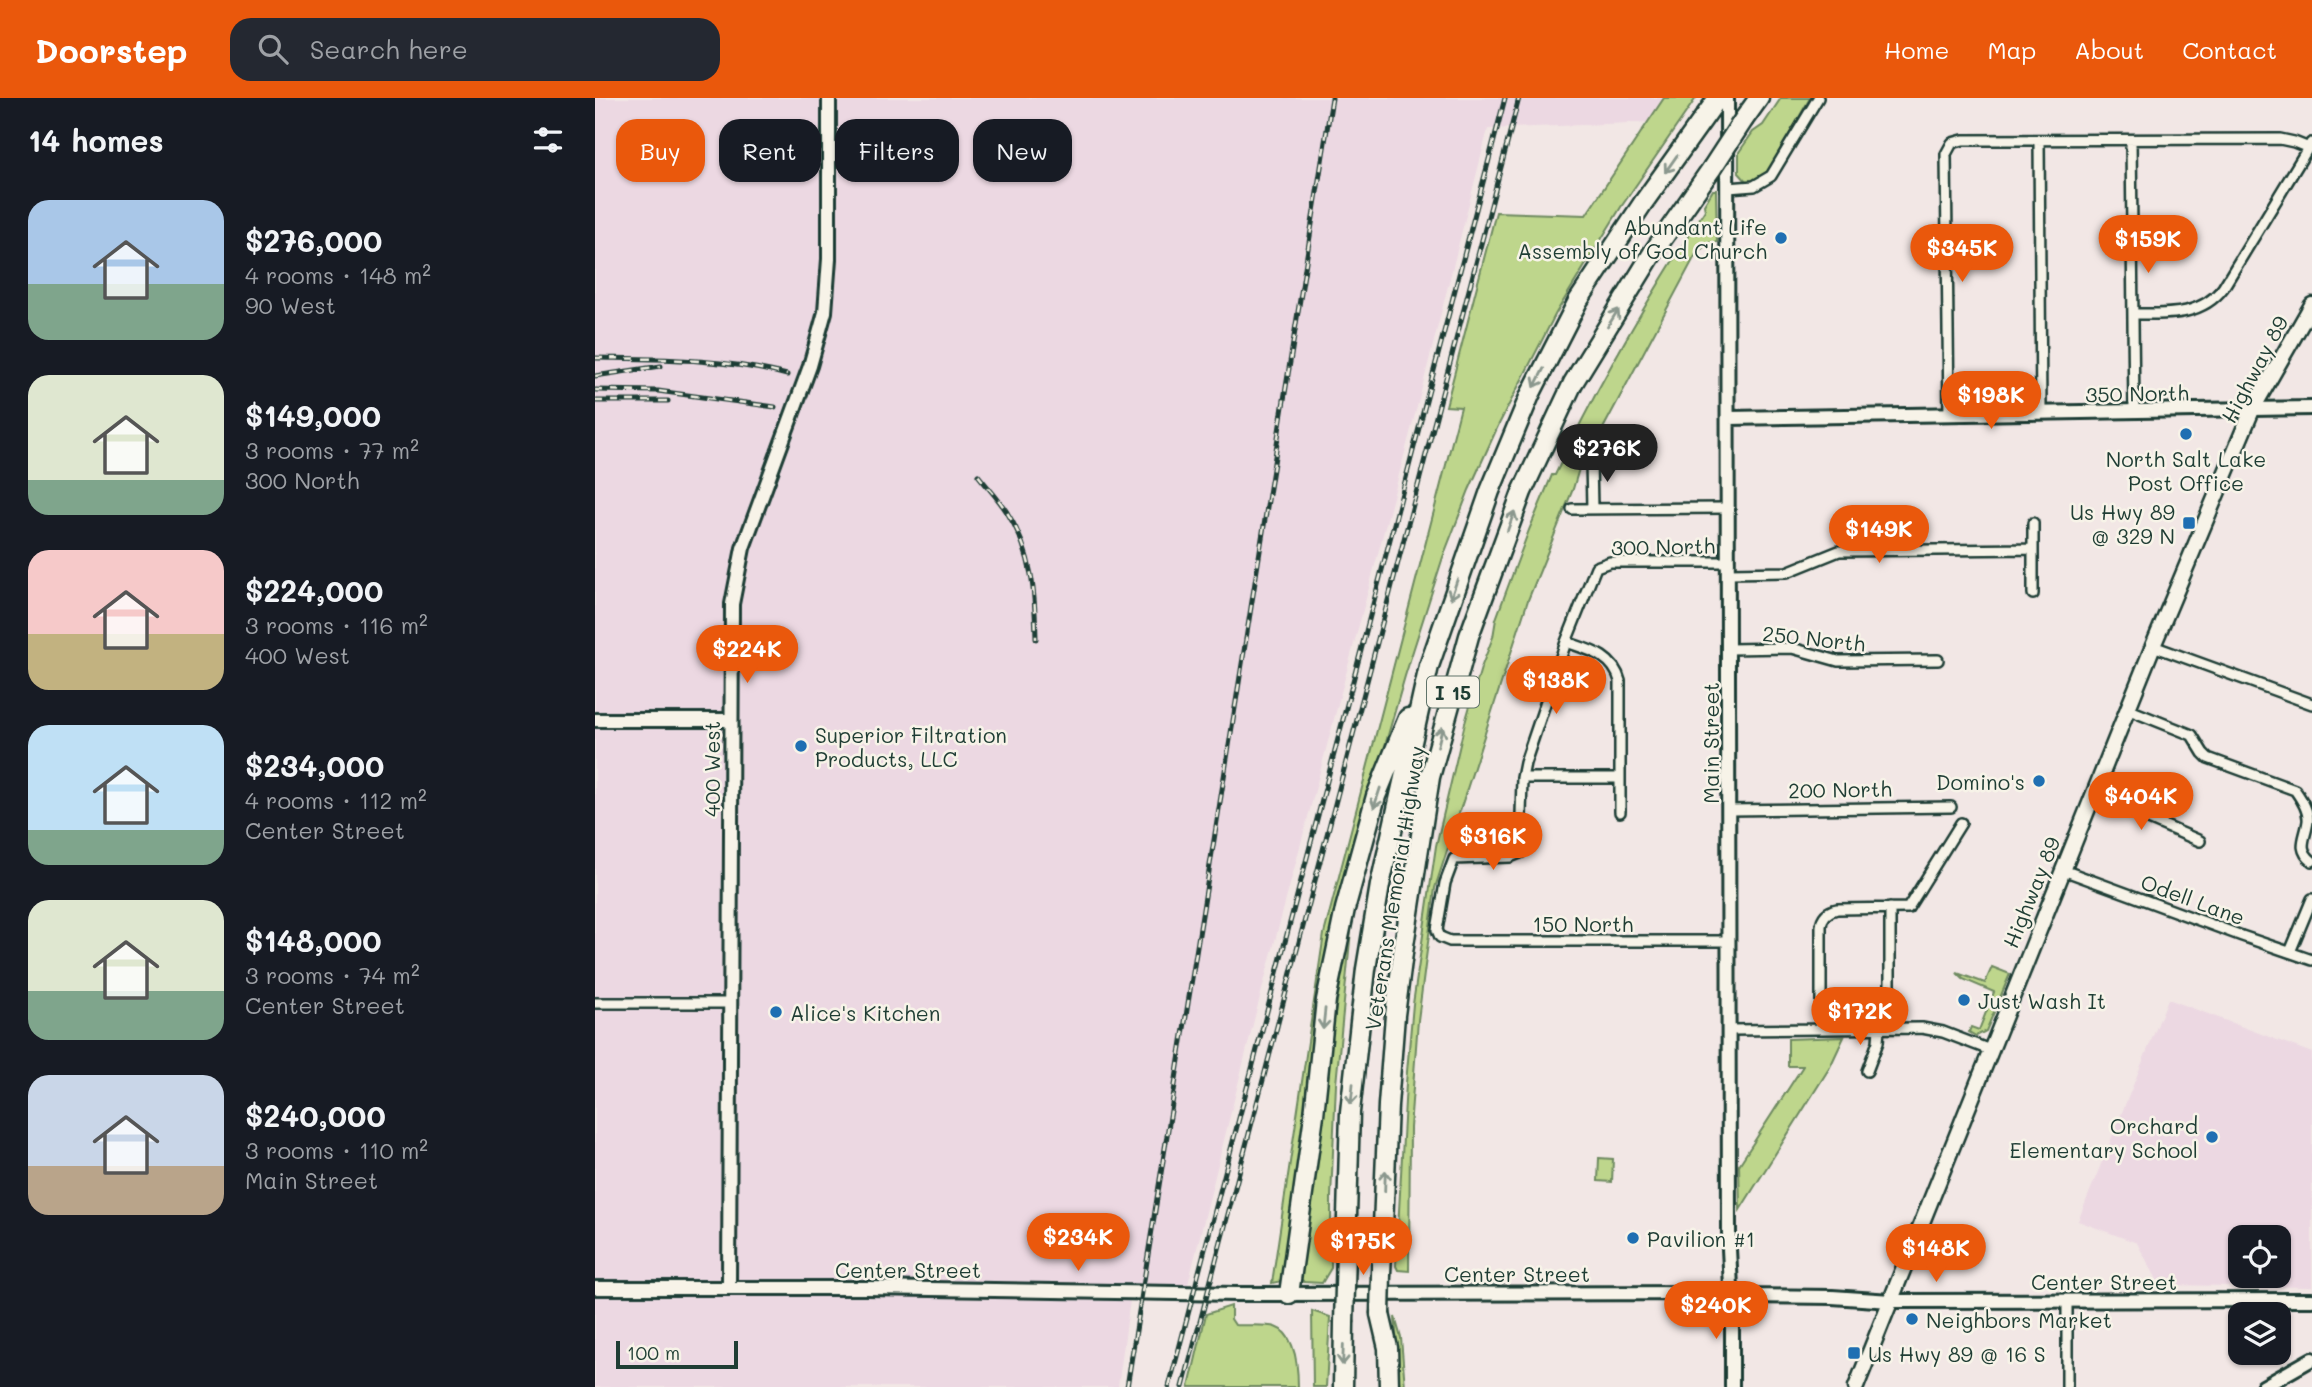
<!DOCTYPE html>
<html lang="en">
<head>
<meta charset="utf-8">
<style>
	:root { --surface:#171b24; --page:#242831; --text:#f1f3f6; --muted:#9ea1a6; --accent:#ea580c }
	body { margin:0; font-family:Mali,sans-serif; background:var(--page); color:var(--text); height:100vh; display:flex; flex-direction:column; font-size:26px; white-space:nowrap }
	* { box-sizing:border-box; margin:0 }
	p { font-size:23px; color:var(--muted) }
	.icon { flex:none; width:38px; height:38px; fill:none; stroke:currentColor; stroke-width:2; stroke-linecap:round; stroke-linejoin:round }
	.map { position:relative; flex:1; overflow:hidden }
	.details { display:flex; flex-direction:column; background:var(--surface); width:595px }
	.details>* { flex:none }
	.top-card { position:absolute; left:21px; top:21px; width:665px; height:63px; display:flex; gap:14px }
	.controls { position:absolute; left:1633px; top:1127px; display:grid; gap:14px }
	.controls a { display:grid; place-items:center; width:63px; height:63px; border-radius:14px; background:var(--surface); box-shadow:0 2px 5px #0004; font-size:35px }
	.scale { position:absolute; left:21px; bottom:18px; width:122px; box-sizing:border-box; padding-left:7px; border:4px solid #1f3d34; border-top:0; font-size:19px; line-height:24px; white-space:nowrap; color:#1f3d34; -webkit-text-stroke:5px #f7f3e8; paint-order:stroke }
	.price { position:absolute; translate:-50% -60px; padding:0 16px; border-radius:24px; background:var(--accent); color:#fff; font-size:23px; line-height:46px; filter:drop-shadow(0 2px 4px #0008) }
	.price::after { content:''; position:absolute; left:50%; top:42px; width:21px; height:16px; margin-left:-10px; background:inherit; clip-path:polygon(0 0,100% 0,50% 100%) }
	.price.current { background:#222; color:#fff }
	ul { padding:0; list-style:none }
	li { display:flex; align-items:center; gap:21px; height:175px; padding:0 28px }
	li span { display:grid; place-items:center; flex:none; width:196px; height:140px; border-radius:21px; color:#555 }
	li>.icon { margin-inline-start:auto }
	span .icon { width:84px; height:84px; fill:#fffc; stroke-width:1 }
	li b { font-size:30px }
	h2 { display:flex; justify-content:space-between; align-items:center; height:84px; padding:0 28px; font-size:30px }
	.chip { padding:0 24px; border-radius:21px; background:var(--surface); box-shadow:0 2px 5px #0004; font-size:24px; line-height:63px }
	.chip.current { background:var(--accent); color:#fff }
	header { display:flex; align-items:center; gap:42px; box-sizing:border-box; height:98px; padding:0 35px; background:var(--accent); color:#fff }
	header strong { font-size:33px }
	nav { display:flex; gap:38px; margin-inline-start:auto; font-size:24px }
	.search { width:490px; height:63px; background:var(--page); display:flex; align-items:center; gap:18px; box-sizing:border-box; padding:0 24px; border-radius:21px; color:var(--muted); font-size:26px }
	main { display:flex; flex:1; min-height:0 }
	.map>svg:first-child { display:block }
</style>
</head>
<body>
<header>
<strong>Doorstep</strong>
<div class="search"><svg class="icon" aria-label="search" viewBox="0 0 24 24"><circle cx="10" cy="10" r="6"/><path d="M15 15l6 6"/></svg>Search here</div>
<nav><a>Home</a><a>Map</a><a>About</a><a>Contact</a></nav>
</header>
<main>
<section class="details">
<h2>14 homes<svg class="icon" aria-label="filters" viewBox="0 0 24 24"><path d="M4 7h16M4 17h16"/><circle cx="9" cy="7" r="2"/><circle cx="15" cy="17" r="2"/></svg></h2>
<ul>
<li><span style="background:linear-gradient(#a9c7e8 60%,#7fa58c 0)"><svg class="icon" aria-label="home" viewBox="0 0 24 24"><path d="M3 11l9-7 9 7M6 9v11h12V9"/></svg></span><div><b>$276,000</b><p>4 rooms · 148 m²</p><p>90 West</p></div></li>
<li><span style="background:linear-gradient(#dfe7d0 75%,#7fa58c 0)"><svg class="icon" aria-label="home" viewBox="0 0 24 24"><path d="M3 11l9-7 9 7M6 9v11h12V9"/></svg></span><div><b>$149,000</b><p>3 rooms · 77 m²</p><p>300 North</p></div></li>
<li><span style="background:linear-gradient(#f6c9c9 60%,#c2b280 0)"><svg class="icon" aria-label="home" viewBox="0 0 24 24"><path d="M3 11l9-7 9 7M6 9v11h12V9"/></svg></span><div><b>$224,000</b><p>3 rooms · 116 m²</p><p>400 West</p></div></li>
<li><span style="background:linear-gradient(#bfe0f5 75%,#7fa58c 0)"><svg class="icon" aria-label="home" viewBox="0 0 24 24"><path d="M3 11l9-7 9 7M6 9v11h12V9"/></svg></span><div><b>$234,000</b><p>4 rooms · 112 m²</p><p>Center Street</p></div></li>
<li><span style="background:linear-gradient(#dfe7d0 65%,#7fa58c 0)"><svg class="icon" aria-label="home" viewBox="0 0 24 24"><path d="M3 11l9-7 9 7M6 9v11h12V9"/></svg></span><div><b>$148,000</b><p>3 rooms · 74 m²</p><p>Center Street</p></div></li>
<li><span style="background:linear-gradient(#c9d6e8 65%,#b9a48a 0)"><svg class="icon" aria-label="home" viewBox="0 0 24 24"><path d="M3 11l9-7 9 7M6 9v11h12V9"/></svg></span><div><b>$240,000</b><p>3 rooms · 110 m²</p><p>Main Street</p></div></li>
</ul>
</section>
<div class="map">
<svg width="1717" height="1289" viewBox="0 0 1717 1289">
	<rect width="100%" height="100%" fill="#f2e7e5"/>
	<filter id="ink" filterUnits="userSpaceOnUse"><feTurbulence type="fractalNoise" baseFrequency=".0143" numOctaves="2"/><feDisplacementMap in="SourceGraphic" scale="14" xChannelSelector="R" yChannelSelector="G"/><feConvolveMatrix kernelMatrix="1 2 1 2 8 2 1 2 1" color-interpolation-filters="sRGB"/></filter>
	<g filter="url(#ink)">
		<!-- built -->
		<path fill="#ecd8e2" fill-rule="evenodd" d="M0,0H1099L1083,23L893,31L826,294L660,918L589,1202H535L523,1289H0Z
			M1573,901L1717,955V1189L1565,1187L1542,1145L1483,1123ZM1645,1139H1684V1178H1645Z"/>
		<!-- green -->
		<path fill="#bed68c" stroke="#6e8a60" stroke-width="2" d="M1069,0H1101L1026,109L961,215L903,328L874,392L848,459L810,578L777,693L687,1183L677,1185L729,836L866,309L851,308L901,114L991,117Z
			M1186,0H1215L1173,74L1163,82L1152,84L1144,75V54L1158,34L1168,27Z
			M1118,92H1121L1122,144L1113,145L1101,156L996,353L989,354L978,391L933,502L840,790L823,922L815,1030L814,1173L803,1172L801,1168L811,985L818,906L841,748L870,625L886,570L898,539L901,521L934,432L957,377H960C1004,284 1054,198 1110,112L1109,107Z
			M757,822L741,986L736,1099V1170L727,1185L709,1184L706,1181C718,1060 733,941 757,822Z
			M1397,869L1415,876L1391,933L1381,938L1374,934L1376,929L1384,932L1399,894L1368,881L1362,875L1390,885Z
			M1249,939L1235,969L1145,1112L1144,1067L1208,968H1193V941Z
			M1004,1060L1018,1061L1017,1084L1003,1083Z
			M636,1208V1221L640,1227C650,1228 672,1226 680,1229C701,1236 703,1271 703,1289H594L611,1216Z
			M717,1213L735,1219L731,1289H718Z
			M800,1219L806,1240L810,1289H805L804,1282Z"/>
		<g fill="none" stroke-linecap="round" stroke-linejoin="round">
			<!-- street casing -->
			<g stroke="#1f3d34" stroke-width="14">
				<path id="street" d="M1444,42L1446,315
					M1536,42L1539,314
					M1133,90L1159,88L1176,78L1223,0
					M1538,216C1571,216 1606,219 1628,190L1716,45
					M1354,317L1351,56L1357,45L1368,42L1685,41L1699,44L1714,50
					M996,362L997,411
					M977,411L1134,410
					M1438,425V496
					M1134,464H1015L1001,469L971,544L930,665L927,680L925,755L915,759L859,761L850,785L842,832L845,839L855,843H1134
					M1134,475L1192,474L1244,453L1438,451
					M971,544C994,552 1018,557 1025,583V714
					M1558,548L1717,606
					M1134,551L1197,550L1243,563L1343,562
					M1532,611L1597,637L1608,655L1613,660L1700,692C1705,699 1714,713 1713,723C1711,740 1701,750 1717,763
					M927,680H1025
					M1498,697L1605,743
					M1134,712L1356,709
					M1468,772L1647,838L1717,862
					M1695,854L1717,801
					M0,905H135
					M1295,930V810
					M1226,931V828C1227,819 1232,813 1242,811L1313,810L1366,725
					M1134,932L1327,930L1348,934L1395,952
					M1272,973L1283,944L1284,930
					M1472,1203V1289"/>
			</g>
			<!-- secondary casing -->
			<g stroke="#1f3d34" stroke-width="18">
				<path id="secondary" d="M1132,0L1134,1151L1137,1208V1289
					M1134,320L1717,310
					M0,622H135
					M0,1190H272L642,1196L1126,1195L1148,1198L1237,1199L1296,1203L1717,1202
					M134,1190L137,506L148,450L215,268L230,214L234,161V0
					M1668,1289L1717,1261"/>
			</g>
			<!-- primary casing -->
			<g stroke="#1f3d34" stroke-width="19">
				<path id="primary" d="M1261,1289L1558,548L1657,312L1717,207"/>
			</g>
			<!-- highway casing -->
			<g stroke="#1f3d34" stroke-width="23">
				<path id="highway" d="M1149,21L1164,0
					M751,1153L755,1014L771,871L785,787L834,568L895,393L935,297L983,203L1048,105L1123,0
					M786,1176L793,1007L800,917L809,847L835,679L874,538L927,394L978,285L1059,153L1117,70
					M694,1196L719,1017L731,902L750,811L781,698L813,620
					M785,1216L793,1250L794,1289
					M748,1289L749,1225"/>
			</g>
			<!-- street -->
			<use href="#street" stroke="#f7f3e8" stroke-width="9"/>
			<!-- secondary -->
			<use href="#secondary" stroke="#f7f3e8" stroke-width="12"/>
			<!-- primary -->
			<use href="#primary" stroke="#f7f3e8" stroke-width="14"/>
			<!-- highway -->
			<use href="#highway" stroke="#f7f3e8" stroke-width="18"/>
			<!-- rail casing -->
			<g stroke="#1f3d34" stroke-width="5">
				<path id="rail" d="M0,260C65,261 129,260 192,277
					M0,278L66,268
					M0,292L63,293L180,309
					M0,303H73
					M383,377C393,390 405,402 413,416C438,456 440,496 441,541
					M532,1289L737,0
					M574,1289L910,0
					M588,1289L924,0"/>
			</g>
			<!-- rail -->
			<use href="#rail" stroke="#f7f3e8" stroke-width="2.5" stroke-dasharray="8" stroke-linecap="butt"/>
			<!-- highway-bridge casing -->
			<g stroke="#1f3d34" stroke-width="23" stroke-linecap="butt">
				<path id="highway-bridge" d="M1117,70L1149,21
					M785,1216L786,1176
					M749,1225L751,1153"/>
			</g>
			<!-- highway-bridge -->
			<use href="#highway-bridge" stroke="#f7f3e8" stroke-width="18"/>
		</g>
		<!-- one-way arrows -->
		<defs><path id="oneway-shaft" d="M-6 0H5M1.5-3L5.5 0L1.5 3" fill="none" stroke-width="1.6" stroke-linecap="round" stroke-linejoin="round" transform="scale(1.75)"/></defs>
		<g stroke="#8b988e">
			<use href="#oneway-shaft" transform="translate(1076 66) rotate(125)"/>
			<use href="#oneway-shaft" transform="translate(1018 220) rotate(-58)"/>
			<use href="#oneway-shaft" transform="translate(944 280) rotate(117)"/>
			<use href="#oneway-shaft" transform="translate(916 423) rotate(-70)"/>
			<use href="#oneway-shaft" transform="translate(859 491) rotate(109)"/>
			<use href="#oneway-shaft" transform="translate(845 639) rotate(-76)"/>
			<use href="#oneway-shaft" transform="translate(782 700) rotate(108)"/>
			<use href="#oneway-shaft" transform="translate(729 921) rotate(96)"/>
			<use href="#oneway-shaft" transform="translate(757 996) rotate(96)"/>
			<use href="#oneway-shaft" transform="translate(790 1083) rotate(-88)"/>
			<use href="#oneway-shaft" transform="translate(748 1257) rotate(92)"/>
		</g>
	</g>
	<!-- markers -->
	<g fill="#1f6fb2" stroke="#f7f3e8" stroke-width="2.5">
		<circle cx="1186" cy="140" r="7"/>
		<circle cx="1591" cy="336" r="7"/>
		<rect x="1587" y="418" width="14" height="14" rx="3.5"/>
		<circle cx="206" cy="648" r="7"/>
		<circle cx="1444" cy="683" r="7"/>
		<circle cx="1369" cy="902" r="7"/>
		<circle cx="181" cy="914" r="7"/>
		<circle cx="1617" cy="1039" r="7"/>
		<circle cx="1038" cy="1140" r="7"/>
		<circle cx="1317" cy="1221" r="7"/>
		<rect x="1252" y="1248" width="14" height="14" rx="3.5"/>
	</g>
	<g text-anchor="middle" dominant-baseline="central" stroke-width="5" stroke-linejoin="round" paint-order="stroke">
		<!-- shield labels -->
		<rect fill="#f7f3e8" stroke="#60746a" stroke-width="2" x="832" y="578.5" width="52" height="31" rx="5"/>
		<g font-size="19" font-weight="bold" fill="#1f3d34">
			<text x="858" y="594">I 15</text>
		</g>
		<!-- poi labels -->
		<g font-size="21" fill="#1f3d34" stroke="#f7f3e8" text-anchor="start">
			<text x="1172" y="128" text-anchor="end">Abundant Life<tspan x="1172" dy="24">Assembly of God Church</tspan></text>
			<text x="1591" y="360" text-anchor="middle">North Salt Lake<tspan x="1591" dy="24">Post Office</tspan></text>
			<text x="1580" y="413" text-anchor="end">Us Hwy 89<tspan x="1580" dy="24">@ 329 N</tspan></text>
			<text x="220" y="636">Superior Filtration<tspan x="220" dy="24">Products, LLC</tspan></text>
			<text x="1430" y="683" text-anchor="end">Domino's</text>
			<text x="1383" y="902">Just Wash It</text>
			<text x="195" y="914">Alice's Kitchen</text>
			<text x="1603" y="1027" text-anchor="end">Orchard<tspan x="1603" dy="24">Elementary School</tspan></text>
			<text x="1052" y="1140">Pavilion #1</text>
			<text x="1331" y="1221">Neighbors Market</text>
			<text x="1273" y="1255">Us Hwy 89 @ 16 S</text>
		</g>
		<!-- street labels -->
		<g font-size="21" fill="#1f3d34" stroke="#f7f3e8">
			<text transform="translate(1659 271) rotate(-62)">Highway 89</text>
			<text transform="translate(1542 295) rotate(-1)">350 North</text>
			<text transform="translate(1068 448) rotate(-1)">300 North</text>
			<text transform="translate(1219 540) rotate(6)">250 North</text>
			<text transform="translate(1115 645) rotate(-90)">Main Street</text>
			<text transform="translate(116 671) rotate(-90)">400 West</text>
			<text transform="translate(1245 691) rotate(-1)">200 North</text>
			<text transform="translate(799 790) rotate(-81)">Veterans Memorial Highway</text>
			<text transform="translate(1436 794) rotate(-68)">Highway 89</text>
			<text transform="translate(1598 801) rotate(20)">Odell Lane</text>
			<text x="988" y="825">150 North</text>
			<text x="313" y="1171">Center Street</text>
			<text x="922" y="1175">Center Street</text>
			<text x="1509" y="1183">Center Street</text>
		</g>
	</g>
</svg>
<div class="controls">
<a><svg class="icon" aria-label="locate" viewBox="0 0 24 24"><circle cx="12" cy="12" r="6"/><path d="M12 2v4M12 18v4M2 12h4M18 12h4"/></svg></a>
<a><svg class="icon" aria-label="layers" viewBox="0 0 24 24"><path d="M12 4l9 5-9 5-9-5zM3 14l9 5 9-5"/></svg></a>
</div>
<div class="scale">100 m</div>
<b class="price" style="left:1553px;top:177px">$159K</b>
<b class="price" style="left:1367px;top:186px">$345K</b>
<b class="price" style="left:1396px;top:333px">$198K</b>
<b class="price current" style="left:1012px;top:386px">$276K</b>
<b class="price" style="left:1284px;top:467px">$149K</b>
<b class="price" style="left:152px;top:587px">$224K</b>
<b class="price" style="left:961px;top:618px">$138K</b>
<b class="price" style="left:1546px;top:734px">$404K</b>
<b class="price" style="left:898px;top:774px">$316K</b>
<b class="price" style="left:1265px;top:949px">$172K</b>
<b class="price" style="left:483px;top:1175px">$234K</b>
<b class="price" style="left:768px;top:1179px">$175K</b>
<b class="price" style="left:1341px;top:1186px">$148K</b>
<b class="price" style="left:1121px;top:1243px">$240K</b>
<div class="top-card">
<a class="chip current">Buy</a>
<a class="chip">Rent</a>
<a class="chip">Filters</a>
<a class="chip">New</a>
</div>
</div>
</main>
</body>
</html>
